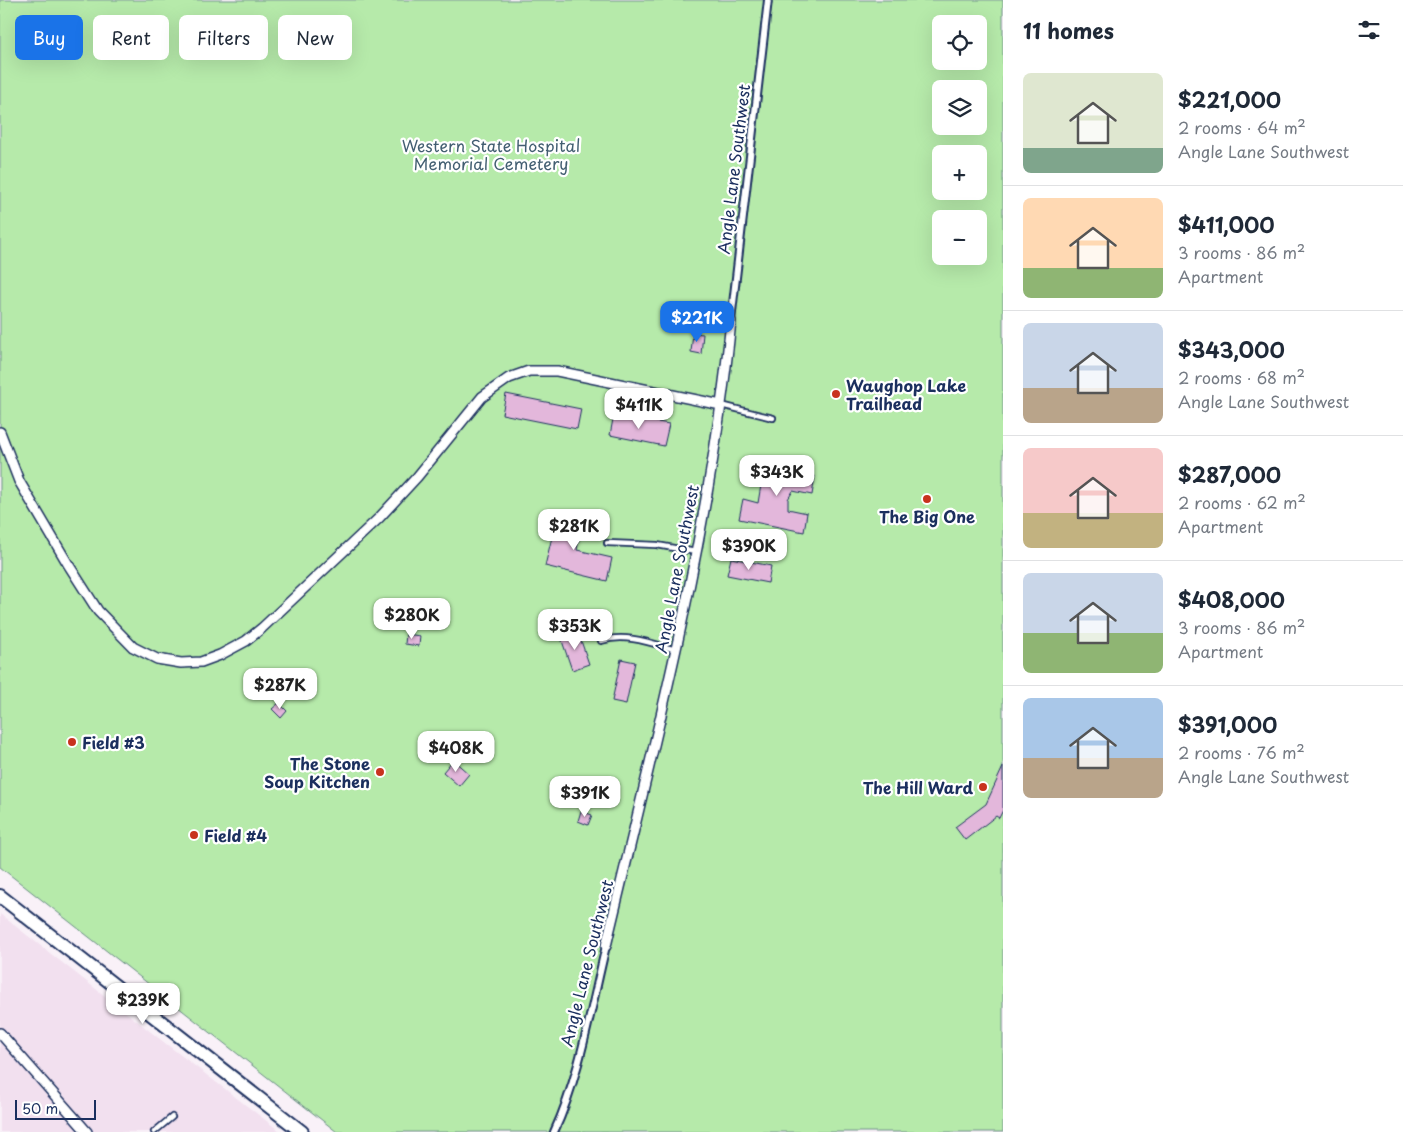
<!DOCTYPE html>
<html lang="en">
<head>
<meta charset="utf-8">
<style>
	:root { --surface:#fff; --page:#f6f6f7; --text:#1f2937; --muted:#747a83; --line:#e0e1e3; --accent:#1a73e8 }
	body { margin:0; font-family:"Playpen Sans",sans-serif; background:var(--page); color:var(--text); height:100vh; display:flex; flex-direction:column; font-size:19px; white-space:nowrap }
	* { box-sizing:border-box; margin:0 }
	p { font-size:16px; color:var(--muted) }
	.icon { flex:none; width:28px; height:28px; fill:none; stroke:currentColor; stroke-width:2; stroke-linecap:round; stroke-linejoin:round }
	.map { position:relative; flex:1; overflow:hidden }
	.panel { display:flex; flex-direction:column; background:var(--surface); width:400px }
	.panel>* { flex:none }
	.top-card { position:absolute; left:15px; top:15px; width:475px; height:45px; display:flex; gap:10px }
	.buttons { position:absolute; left:932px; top:15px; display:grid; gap:10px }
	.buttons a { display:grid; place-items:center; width:55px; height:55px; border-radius:8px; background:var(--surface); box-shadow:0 5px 20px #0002; font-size:25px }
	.scale { position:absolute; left:15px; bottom:12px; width:81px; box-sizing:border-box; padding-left:5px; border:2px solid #1b2f5e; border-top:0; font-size:14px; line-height:18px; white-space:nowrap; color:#1b2f5e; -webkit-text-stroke:4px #fff; paint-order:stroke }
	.price { position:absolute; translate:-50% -42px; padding:0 11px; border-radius:10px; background:#fff; color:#222; font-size:16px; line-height:32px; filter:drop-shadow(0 1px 2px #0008) }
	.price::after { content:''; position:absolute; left:50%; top:30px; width:15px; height:11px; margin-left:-8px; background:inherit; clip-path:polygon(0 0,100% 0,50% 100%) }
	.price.active { background:var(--accent); color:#fff }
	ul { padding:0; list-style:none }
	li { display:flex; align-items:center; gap:15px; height:125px; padding:0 20px }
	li+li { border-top:1px solid var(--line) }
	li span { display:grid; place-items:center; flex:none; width:140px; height:100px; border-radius:8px; color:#555 }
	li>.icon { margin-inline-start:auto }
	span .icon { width:60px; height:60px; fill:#fffc; stroke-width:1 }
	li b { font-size:21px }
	h2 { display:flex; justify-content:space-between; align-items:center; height:60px; padding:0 20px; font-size:21px }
	.chip { padding:0 18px; border-radius:8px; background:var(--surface); box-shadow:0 5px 20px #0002; font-size:18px; line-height:45px }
	.chip.active { background:var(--accent); color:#fff }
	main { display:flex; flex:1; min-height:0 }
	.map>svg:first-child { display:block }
</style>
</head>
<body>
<main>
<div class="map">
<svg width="1003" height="1132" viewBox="0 0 1003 1132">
	<rect width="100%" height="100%" fill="#f9f1f8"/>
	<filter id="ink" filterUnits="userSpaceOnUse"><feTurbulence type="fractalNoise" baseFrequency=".02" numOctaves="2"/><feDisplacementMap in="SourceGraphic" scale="10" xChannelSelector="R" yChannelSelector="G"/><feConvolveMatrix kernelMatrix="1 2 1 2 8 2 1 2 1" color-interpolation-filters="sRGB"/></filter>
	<g filter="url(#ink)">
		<!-- built -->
		<path fill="#f2e0ef" d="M0,914L165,1043L281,1132H0Z"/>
		<!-- green -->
		<path fill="#b6eaaa" stroke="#688c84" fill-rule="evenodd" d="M0,0H1003V1132H337L0,867ZM941,24H979V61H941ZM941,89H979V126H941ZM941,154H979V191H941ZM941,219H979V256H941Z"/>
		<!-- building -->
		<path fill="#e3b7db" stroke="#1b2f5e" d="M693,333L703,334L701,354L691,352Z
			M506,394L581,409L577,429L502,414Z
			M614,414L669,424L664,446L610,435Z
			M751,463L815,476L812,495L793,491L788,499V509L807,513L804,532L739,519L743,499L758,503L761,485L747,482Z
			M558,512L583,517L577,550L612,558L607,581L545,566Z
			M731,558L771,566L768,583L727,575Z
			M578,632L589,664L572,670L561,638Z
			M406,634L420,636L419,646L405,644Z
			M621,659L635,662L626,704L612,701Z
			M279,703L287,711L281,718L272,709Z
			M453,760L469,774L459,786L443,772Z
			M1003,767V810L999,818L996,816L965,840L955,827L986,804Z
			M581,811L592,815L588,825L578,821Z"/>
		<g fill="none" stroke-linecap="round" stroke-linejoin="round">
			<!-- service casing -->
			<g stroke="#1b2f5e" stroke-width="8">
				<path id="service" d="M721,405L773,418
					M607,543L657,545L696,552
					M601,641C626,633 651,643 676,650
					M154,1132L172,1117"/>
			</g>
			<!-- pedestrian casing -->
			<g stroke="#1b2f5e" stroke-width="10">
				<path id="pedestrian" d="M731,321L768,0
					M554,1132C579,1079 592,1004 606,946"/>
			</g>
			<!-- minor casing -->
			<g stroke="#1b2f5e" stroke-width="12">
				<path id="minor" d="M0,432L19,481L68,564L98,611L133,647L157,659L181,663L201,662L220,655L246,641L262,628L379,518L417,477L482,397L509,378L529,371H557L721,405
					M606,946C655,740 710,533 731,321
					M0,1033L87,1132"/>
			</g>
			<!-- secondary casing -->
			<g stroke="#1b2f5e" stroke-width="16">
				<path id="secondary" d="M0,896L302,1132"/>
			</g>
			<!-- service -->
			<use href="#service" stroke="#fff" stroke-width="4.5"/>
			<!-- pedestrian -->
			<use href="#pedestrian" stroke="#fff" stroke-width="6"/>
			<!-- minor -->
			<use href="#minor" stroke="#fff" stroke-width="9"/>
			<!-- secondary -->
			<use href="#secondary" stroke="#fff" stroke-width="12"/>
		</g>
	</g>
	<!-- markers -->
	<g fill="#c8321e" stroke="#fff" stroke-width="2">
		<circle cx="836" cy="394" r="5"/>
		<circle cx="927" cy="499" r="5"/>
		<circle cx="72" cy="742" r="5"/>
		<circle cx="380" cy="772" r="5"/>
		<circle cx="983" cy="787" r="5"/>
		<circle cx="194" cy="835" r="5"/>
	</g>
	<g text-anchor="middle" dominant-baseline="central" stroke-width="4.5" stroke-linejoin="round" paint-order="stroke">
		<!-- park labels -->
		<g font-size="16" fill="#425e71" stroke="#fff">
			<text x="491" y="145">Western State Hospital<tspan x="491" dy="18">Memorial Cemetery</tspan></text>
		</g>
		<!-- street labels -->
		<g font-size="16" fill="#1b2f5e" stroke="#fff">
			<text transform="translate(733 169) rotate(-83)">Angle Lane Southwest</text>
			<text transform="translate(676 569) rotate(-79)">Angle Lane Southwest</text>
			<text transform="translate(586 963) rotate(-76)">Angle Lane Southwest</text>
		</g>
		<!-- poi labels -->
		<g font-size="16" font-weight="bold" fill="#1b2f5e" stroke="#fff" text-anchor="start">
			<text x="846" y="385">Waughop Lake<tspan x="846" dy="18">Trailhead</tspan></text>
			<text x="927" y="516" text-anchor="middle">The Big One</text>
			<text x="82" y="742">Field #3</text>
			<text x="370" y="763" text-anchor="end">The Stone<tspan x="370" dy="18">Soup Kitchen</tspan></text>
			<text x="973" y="787" text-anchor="end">The Hill Ward</text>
			<text x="204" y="835">Field #4</text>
		</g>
	</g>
</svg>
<div class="buttons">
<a><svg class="icon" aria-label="locate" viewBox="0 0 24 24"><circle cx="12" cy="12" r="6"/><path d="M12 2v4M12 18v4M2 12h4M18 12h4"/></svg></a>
<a><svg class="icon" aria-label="layers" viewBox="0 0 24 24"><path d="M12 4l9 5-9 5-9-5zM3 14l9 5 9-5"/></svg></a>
<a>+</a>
<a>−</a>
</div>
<div class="scale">50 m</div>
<b class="price active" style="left:697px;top:343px">$221K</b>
<b class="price" style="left:639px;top:430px">$411K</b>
<b class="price" style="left:777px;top:497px">$343K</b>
<b class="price" style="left:574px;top:551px">$281K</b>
<b class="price" style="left:749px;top:571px">$390K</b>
<b class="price" style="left:412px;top:640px">$280K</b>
<b class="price" style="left:575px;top:651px">$353K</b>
<b class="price" style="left:280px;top:710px">$287K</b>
<b class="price" style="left:456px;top:773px">$408K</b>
<b class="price" style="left:585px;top:818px">$391K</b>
<b class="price" style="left:143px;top:1025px">$239K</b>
<div class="top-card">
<a class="chip active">Buy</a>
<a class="chip">Rent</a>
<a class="chip">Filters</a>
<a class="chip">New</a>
</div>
</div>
<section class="panel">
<h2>11 homes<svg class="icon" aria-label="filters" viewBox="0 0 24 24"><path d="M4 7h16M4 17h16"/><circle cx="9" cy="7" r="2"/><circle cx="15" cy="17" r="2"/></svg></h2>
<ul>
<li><span style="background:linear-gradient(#dfe7d0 75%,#7fa58c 0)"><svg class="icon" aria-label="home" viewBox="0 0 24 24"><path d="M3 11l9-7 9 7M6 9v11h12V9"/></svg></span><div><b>$221,000</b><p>2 rooms · 64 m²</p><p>Angle Lane Southwest</p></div></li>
<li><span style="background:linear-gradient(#ffd9b3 70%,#8fb573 0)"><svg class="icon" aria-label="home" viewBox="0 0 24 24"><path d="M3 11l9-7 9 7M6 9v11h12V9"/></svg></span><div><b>$411,000</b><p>3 rooms · 86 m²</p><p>Apartment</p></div></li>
<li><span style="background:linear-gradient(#c9d6e8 65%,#b9a48a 0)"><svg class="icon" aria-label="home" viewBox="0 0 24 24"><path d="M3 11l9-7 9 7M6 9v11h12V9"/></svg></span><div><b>$343,000</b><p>2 rooms · 68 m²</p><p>Angle Lane Southwest</p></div></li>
<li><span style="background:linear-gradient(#f6c9c9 65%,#c2b280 0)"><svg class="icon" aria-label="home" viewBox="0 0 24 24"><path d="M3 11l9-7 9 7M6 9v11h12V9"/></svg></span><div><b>$287,000</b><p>2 rooms · 62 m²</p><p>Apartment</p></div></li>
<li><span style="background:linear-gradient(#c9d6e8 60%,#8fb573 0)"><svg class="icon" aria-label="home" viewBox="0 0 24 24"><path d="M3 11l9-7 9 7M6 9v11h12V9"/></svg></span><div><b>$408,000</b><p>3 rooms · 86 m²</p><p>Apartment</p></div></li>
<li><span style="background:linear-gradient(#a9c7e8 60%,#b9a48a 0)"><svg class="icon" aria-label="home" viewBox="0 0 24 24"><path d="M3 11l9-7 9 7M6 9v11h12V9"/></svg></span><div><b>$391,000</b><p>2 rooms · 76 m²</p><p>Angle Lane Southwest</p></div></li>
</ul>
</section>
</main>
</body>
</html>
